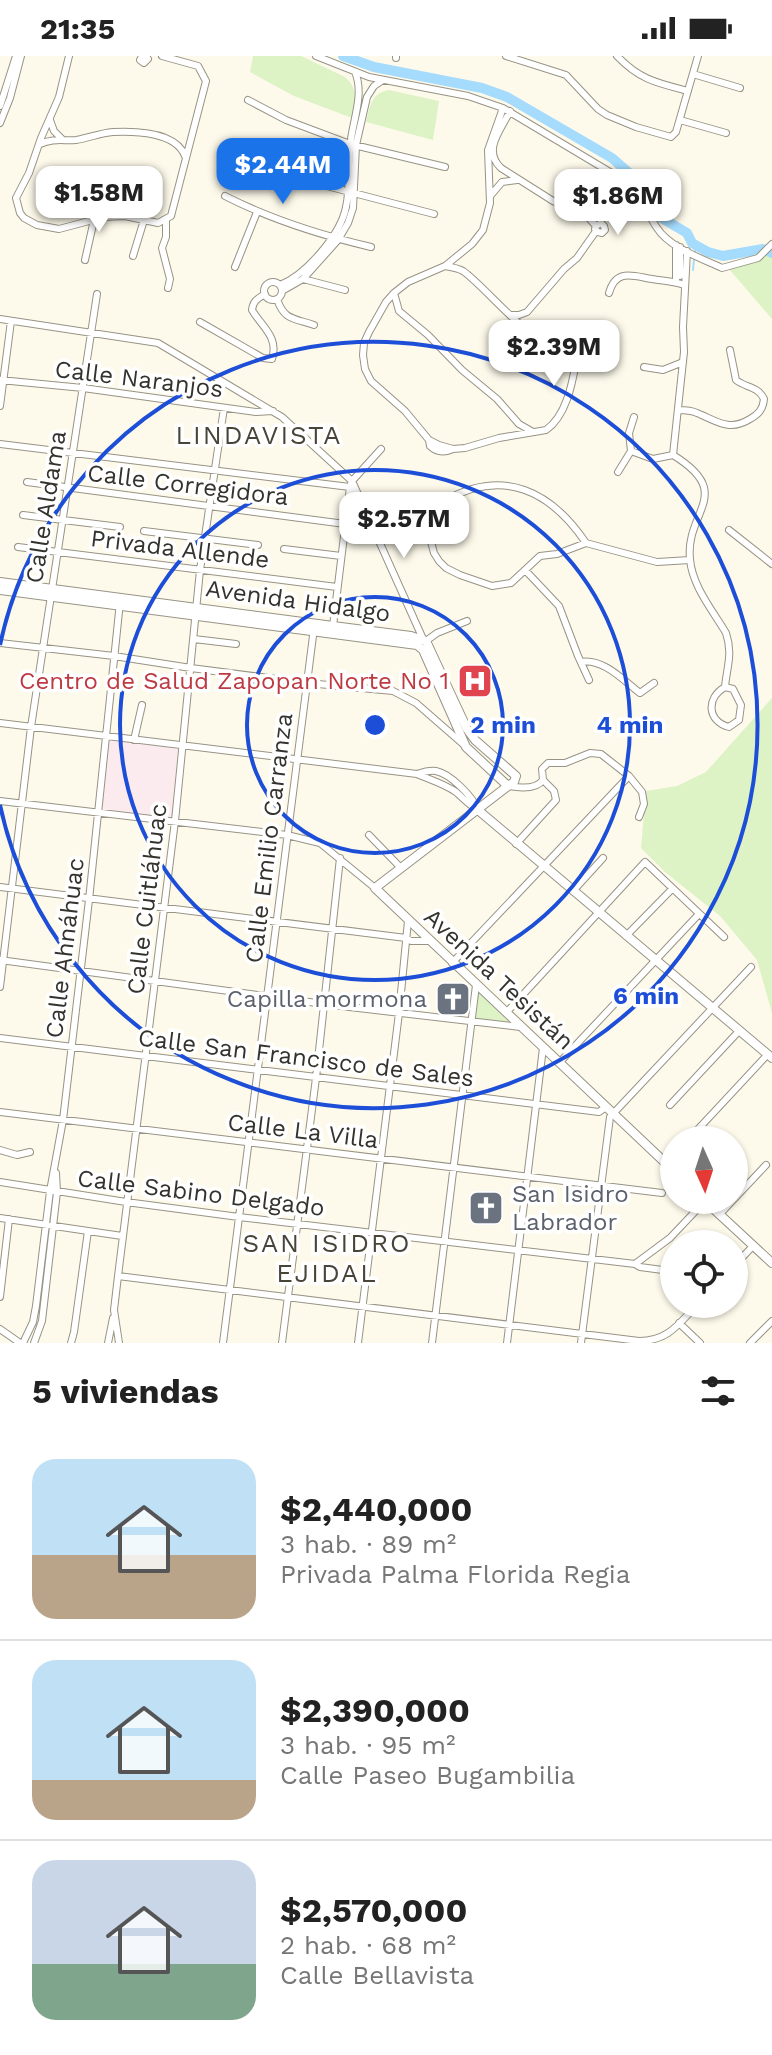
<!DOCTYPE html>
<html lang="es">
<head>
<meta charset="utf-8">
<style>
	:root { --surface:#fff; --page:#f2f2f2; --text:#222; --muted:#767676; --line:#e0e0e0; --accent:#1a73e8 }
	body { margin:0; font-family:"Work Sans",sans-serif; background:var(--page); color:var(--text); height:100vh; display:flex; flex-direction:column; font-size:30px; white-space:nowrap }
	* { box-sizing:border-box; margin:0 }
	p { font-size:26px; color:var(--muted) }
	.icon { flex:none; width:44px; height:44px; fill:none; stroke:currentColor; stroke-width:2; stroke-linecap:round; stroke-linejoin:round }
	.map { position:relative; height:1287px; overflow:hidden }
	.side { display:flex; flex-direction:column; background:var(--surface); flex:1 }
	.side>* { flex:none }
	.needle { width:52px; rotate:177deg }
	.fabs { position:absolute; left:660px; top:1070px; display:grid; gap:16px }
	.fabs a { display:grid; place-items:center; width:88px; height:88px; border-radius:50%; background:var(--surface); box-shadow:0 2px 6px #0004; font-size:40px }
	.price { position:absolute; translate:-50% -68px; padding:0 18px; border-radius:16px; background:#fff; color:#222; font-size:26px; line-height:52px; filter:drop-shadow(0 2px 4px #0008) }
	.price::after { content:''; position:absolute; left:50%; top:48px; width:24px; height:18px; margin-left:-12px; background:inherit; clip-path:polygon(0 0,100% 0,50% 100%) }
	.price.selected { background:var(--accent); color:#fff }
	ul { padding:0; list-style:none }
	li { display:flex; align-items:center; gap:24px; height:200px; padding:0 32px }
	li+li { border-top:2px solid var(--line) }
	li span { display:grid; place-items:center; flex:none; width:224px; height:160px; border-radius:24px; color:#555 }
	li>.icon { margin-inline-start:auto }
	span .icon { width:96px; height:96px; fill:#fffc; stroke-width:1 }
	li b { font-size:34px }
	h2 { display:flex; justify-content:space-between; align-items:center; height:96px; padding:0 32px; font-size:34px }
	.status { display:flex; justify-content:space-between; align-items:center; height:56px; padding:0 40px; background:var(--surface); direction:ltr }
	.status svg { height:22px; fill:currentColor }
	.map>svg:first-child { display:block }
</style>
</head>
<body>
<div class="status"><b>21:35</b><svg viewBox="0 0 49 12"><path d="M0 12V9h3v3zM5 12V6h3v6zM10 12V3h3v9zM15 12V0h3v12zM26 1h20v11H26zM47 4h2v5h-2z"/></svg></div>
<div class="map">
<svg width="772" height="1287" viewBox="0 0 772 1287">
	<rect width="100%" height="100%" fill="#fefaeb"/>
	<!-- medical -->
	<path fill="#fcebee" d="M108,683L178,693L172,761L101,753Z"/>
	<!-- green -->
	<path fill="#ddf2c5" d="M253,0H301L345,21C359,33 355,46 352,62L294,40L250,16Z
		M389,34L439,45L433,84L366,66C370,50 371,37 389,34Z
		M772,189V263L729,213L759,202Z
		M772,642V957L757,904L720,860L665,816L641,792L646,735L677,730L706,716Z
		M477,934L511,968L473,964Z"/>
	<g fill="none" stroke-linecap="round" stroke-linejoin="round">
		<!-- stream -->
		<path stroke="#a5dcfd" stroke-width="2" d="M695,197L696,189
			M693,214L694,203"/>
		<!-- river -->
		<path stroke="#a5dcfd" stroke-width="10" d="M343,0L374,11L482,32L507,41L612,102L645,131L644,137L660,161L687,177L692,187L708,196L723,200L763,193L772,197"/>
		<!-- street casing -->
		<g stroke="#979385" stroke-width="8">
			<path id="street" d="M69,0L59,41L41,82L29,117L16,142L20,157L24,162L37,169L59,173L104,161L125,160L158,167L171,160L206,25L198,10L162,0
				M142,0L140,4L144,7L148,3L146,0
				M316,0L369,21L468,40L503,52L630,128C643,139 647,158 657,172C670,192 701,202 722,212L758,202L772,188
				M506,0L566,19L598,53L607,59L636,71L671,81L676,76L698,0
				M617,0C640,24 657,27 688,35
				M396,2V0
				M693,18L740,32
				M248,44L286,64L350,88L445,111
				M0,50L16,0
				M503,52L488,94L490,147L483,174L472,188L445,210L408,226L394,237L386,246L369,276L364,287L363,299L365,313L371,325L405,355L429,384L439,389L453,393L465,392L499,382L546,374C566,360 572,329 576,306
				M510,55C501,74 482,94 501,112L553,145L587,160L596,170L595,173L598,176L602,177L605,174L604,170L601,167L596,170
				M50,64L54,75L62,83
				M680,64L726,77
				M0,67L10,42L21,0
				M40,88C53,82 63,85 76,84C89,82 100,77 113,76C135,75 176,76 185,100
				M237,92L274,112L323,129L434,158
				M491,139L502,126L517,124
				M225,140C272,164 320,179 371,191
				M166,164V181L162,192L170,223L168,232
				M676,189V226
				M687,195L683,271L684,296L673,399C736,438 685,455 690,503C692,530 713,555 726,577C733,598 727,610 725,631
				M133,200L144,164
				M85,204L94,164
				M445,210C451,211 458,212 463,215C489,233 547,310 580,297L583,299V303L580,306H576L574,303V299
				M235,211L257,156
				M680,220V191
				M303,223L345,234
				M264 235a9 9 0 1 1 18 0a9 9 0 1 1-18 0Z
				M280,229C306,219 341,178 346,151C351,130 347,105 351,83C354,61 364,37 355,16
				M282,235L303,223L338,184L348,167L353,152L356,89L367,41L374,30L383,24
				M394,237L399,255L428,279L462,314L497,343L519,368L533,376
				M609,237C616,212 633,220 652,223C663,225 674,225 684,229
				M277,243C284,264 293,262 314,269
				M511,259H519L527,256L564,213L577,202L596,175
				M0,263L158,287L282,361L352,425L423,583
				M200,266L263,302L272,303C279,281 262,271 252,254C253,245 257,243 265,238
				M644,311L663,314L683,306
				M0,324L83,332L256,356L273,355
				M0,350L11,265
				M678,354C685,354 691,354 697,357C717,365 729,376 750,363C759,358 763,353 764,343C758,330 746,332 736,324L730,294
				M429,384L430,390C437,397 444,397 453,393
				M0,388L350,431L356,435
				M631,395L653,403L673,399
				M618,416L631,395L629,377L634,361
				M27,426L345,468
				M446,444C504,412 551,435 586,487
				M23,459L120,471
				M729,474L772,508
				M144,475L258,489
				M429,478L434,497L439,505L446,512L460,519L492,530L511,527L540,500L557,498L586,487L657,506L690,504
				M18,491L337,531
				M284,493L341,500
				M525,514L559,550L578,600L589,624
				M333,570L350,431L352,425L381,393
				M194,583L236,588
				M426,585L437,577L467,565
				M0,587L114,600L191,612L307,627L393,635L416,647L463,688
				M581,606C603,602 623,624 640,637L654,627
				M725,631L733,633L741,649L739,664L729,671C707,665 706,642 725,631Z
				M0,667L417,718C423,716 430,714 436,715C451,718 473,741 478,754
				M134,684L142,649
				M417,718C431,724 445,728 456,736C464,743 469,749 478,754
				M543,724L542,713L548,707H565L590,697L601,698L629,720L642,736L644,748L639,761
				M508,730C519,732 536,734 543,724
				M0,745L287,779L320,787L375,832
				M369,779L401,812
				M516,788L556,744L554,735L543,724
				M0,831L406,882L411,885H429
				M573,835L603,802
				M626,880L672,833
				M0,904L324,948L520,971
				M452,907L629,720
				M0,931L31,671L97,238
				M506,957L645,806L724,881
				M0,982L599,1056L606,1051
				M559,1007L699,858
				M670,1049L739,975
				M0,1056L662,1137
				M688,1084L768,998
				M0,1094L17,1099L30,1096
				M0,1126L126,1146L239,1161L635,1208L640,1211L670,1215
				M734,1143L766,1109
				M719,1159L733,1144
				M0,1162L122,1180
				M635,1208L670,1182L705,1145
				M734,1210L753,1190
				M118,1220L639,1285C669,1285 679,1267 698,1248
				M0,1241L9,1163
				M679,1267L700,1287
				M0,1273L20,1287
				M23,1287L33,1266L36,1250L50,1135L63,1064L89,844L120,546
				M34,1287L42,1265L57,1136L56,1117
				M71,1287L74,1276L88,1175
				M108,1287L113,1262
				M119,1287L114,1254L118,1220L175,765L200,514L224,352
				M223,1287L314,572
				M282,1287L316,1022L340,802
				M358,1287L399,957L408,865
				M432,1287L476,929
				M507,1287L543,992
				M581,1287L610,1061L751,911
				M750,1287L772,1265"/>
		</g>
		<!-- secondary casing -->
		<g stroke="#979385" stroke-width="10">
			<path id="secondary" d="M0,526L333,570L411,580L426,585L467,673L475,684L516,720L514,726L508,730L375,832L674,1115
				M0,534L417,589L423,594L466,691L508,730
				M478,754L772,1002
				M704,1144L772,1207"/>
		</g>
		<!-- street -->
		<use href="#street" stroke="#fff" stroke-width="6"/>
		<!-- secondary -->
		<use href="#secondary" stroke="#fff" stroke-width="8"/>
	</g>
	<!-- distance rings -->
	<g fill="none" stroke="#1d4ed8" stroke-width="4">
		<circle cx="375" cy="669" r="128"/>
		<circle cx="375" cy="669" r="255"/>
		<path d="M0 589A383 383 0 1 1 0 749"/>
	</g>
	<!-- icons -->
	<defs>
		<g id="hospital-square" transform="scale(1.8)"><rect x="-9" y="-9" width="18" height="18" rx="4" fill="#e0444e" stroke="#fff"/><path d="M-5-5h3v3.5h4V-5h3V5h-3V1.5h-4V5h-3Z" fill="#fff"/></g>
		<g id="church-square" transform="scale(1.8)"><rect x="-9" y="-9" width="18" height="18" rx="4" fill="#6b7280" stroke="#fff"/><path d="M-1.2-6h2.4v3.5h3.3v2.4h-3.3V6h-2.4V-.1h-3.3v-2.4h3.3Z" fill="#fff"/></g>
	</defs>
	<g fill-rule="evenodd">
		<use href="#hospital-square" x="475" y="625"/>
		<use href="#church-square" x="453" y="943"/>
		<use href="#church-square" x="486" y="1152"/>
	</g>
	<g text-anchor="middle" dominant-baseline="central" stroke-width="7" stroke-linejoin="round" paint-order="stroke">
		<!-- street labels -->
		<g font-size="24" fill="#33322c" stroke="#fff">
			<text transform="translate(139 323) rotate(7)">Calle Naranjos</text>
			<text transform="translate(188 429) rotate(7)">Calle Corregidora</text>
			<text transform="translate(46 451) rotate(-81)">Calle Aldama</text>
			<text transform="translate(180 493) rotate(7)">Privada Allende</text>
			<text transform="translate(298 545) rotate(8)">Avenida Hidalgo</text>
			<text transform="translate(269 782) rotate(-83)">Calle Emilio Carranza</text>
			<text transform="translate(147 843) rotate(-83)">Calle Cuitláhuac</text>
			<text transform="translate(65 892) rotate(-83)">Calle Ahnáhuac</text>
			<text transform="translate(499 923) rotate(43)">Avenida Tesistán</text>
			<text transform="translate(306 1002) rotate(7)">Calle San Francisco de Sales</text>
			<text transform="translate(303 1075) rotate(7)">Calle La Villa</text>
			<text transform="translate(201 1137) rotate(7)">Calle Sabino Delgado</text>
		</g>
		<!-- health labels -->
		<g font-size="24" fill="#be3a42" stroke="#fff" text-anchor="end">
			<text x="449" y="625">Centro de Salud Zapopan Norte No 1</text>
		</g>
		<!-- worship labels -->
		<g font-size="24" fill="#5b616d" stroke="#fff" text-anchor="end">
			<text x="427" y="943">Capilla mormona</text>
			<text x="512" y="1138" text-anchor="start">San Isidro<tspan x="512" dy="28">Labrador</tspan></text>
		</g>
		<!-- neighbourhood labels -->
		<g font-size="26" letter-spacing="2" fill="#484438" stroke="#fff">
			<text x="259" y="379">LINDAVISTA</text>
			<text x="327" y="1187">SAN ISIDRO<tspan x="327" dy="30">EJIDAL</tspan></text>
		</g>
	</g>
	<circle cx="375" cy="669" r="12" fill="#1d4ed8" stroke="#fff" stroke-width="4"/>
	<g font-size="24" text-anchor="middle" font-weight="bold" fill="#1d4ed8" stroke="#fff" stroke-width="7" stroke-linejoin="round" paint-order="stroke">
		<text x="503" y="677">2 min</text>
		<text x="630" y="677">4 min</text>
		<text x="646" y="948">6 min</text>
	</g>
</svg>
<div class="fabs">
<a><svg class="needle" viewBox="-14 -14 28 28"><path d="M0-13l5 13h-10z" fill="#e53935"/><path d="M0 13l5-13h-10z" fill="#767676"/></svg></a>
<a><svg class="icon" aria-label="locate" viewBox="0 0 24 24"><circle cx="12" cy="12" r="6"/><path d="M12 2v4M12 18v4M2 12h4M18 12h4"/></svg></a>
</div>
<b class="price selected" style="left:283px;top:150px">$2.44M</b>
<b class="price" style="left:99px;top:178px">$1.58M</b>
<b class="price" style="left:618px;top:181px">$1.86M</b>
<b class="price" style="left:554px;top:332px">$2.39M</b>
<b class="price" style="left:404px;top:504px">$2.57M</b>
</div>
<section class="side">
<h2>5 viviendas<svg class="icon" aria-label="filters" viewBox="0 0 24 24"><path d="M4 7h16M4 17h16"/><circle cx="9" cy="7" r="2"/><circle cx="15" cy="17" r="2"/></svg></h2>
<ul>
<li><span style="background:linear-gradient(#bfe0f5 60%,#b9a48a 0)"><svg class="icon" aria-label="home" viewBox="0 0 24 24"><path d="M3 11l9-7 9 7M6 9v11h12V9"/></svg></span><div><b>$2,440,000</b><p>3 hab. · 89 m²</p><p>Privada Palma Florida Regia</p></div></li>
<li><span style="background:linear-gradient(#bfe0f5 75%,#b9a48a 0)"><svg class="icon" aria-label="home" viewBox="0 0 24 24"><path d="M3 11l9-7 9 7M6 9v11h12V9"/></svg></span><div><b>$2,390,000</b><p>3 hab. · 95 m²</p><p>Calle Paseo Bugambilia</p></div></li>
<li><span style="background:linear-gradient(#c9d6e8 65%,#7fa58c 0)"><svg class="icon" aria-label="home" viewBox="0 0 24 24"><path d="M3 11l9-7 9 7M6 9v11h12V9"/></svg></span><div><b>$2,570,000</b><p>2 hab. · 68 m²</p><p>Calle Bellavista</p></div></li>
</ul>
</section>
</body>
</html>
